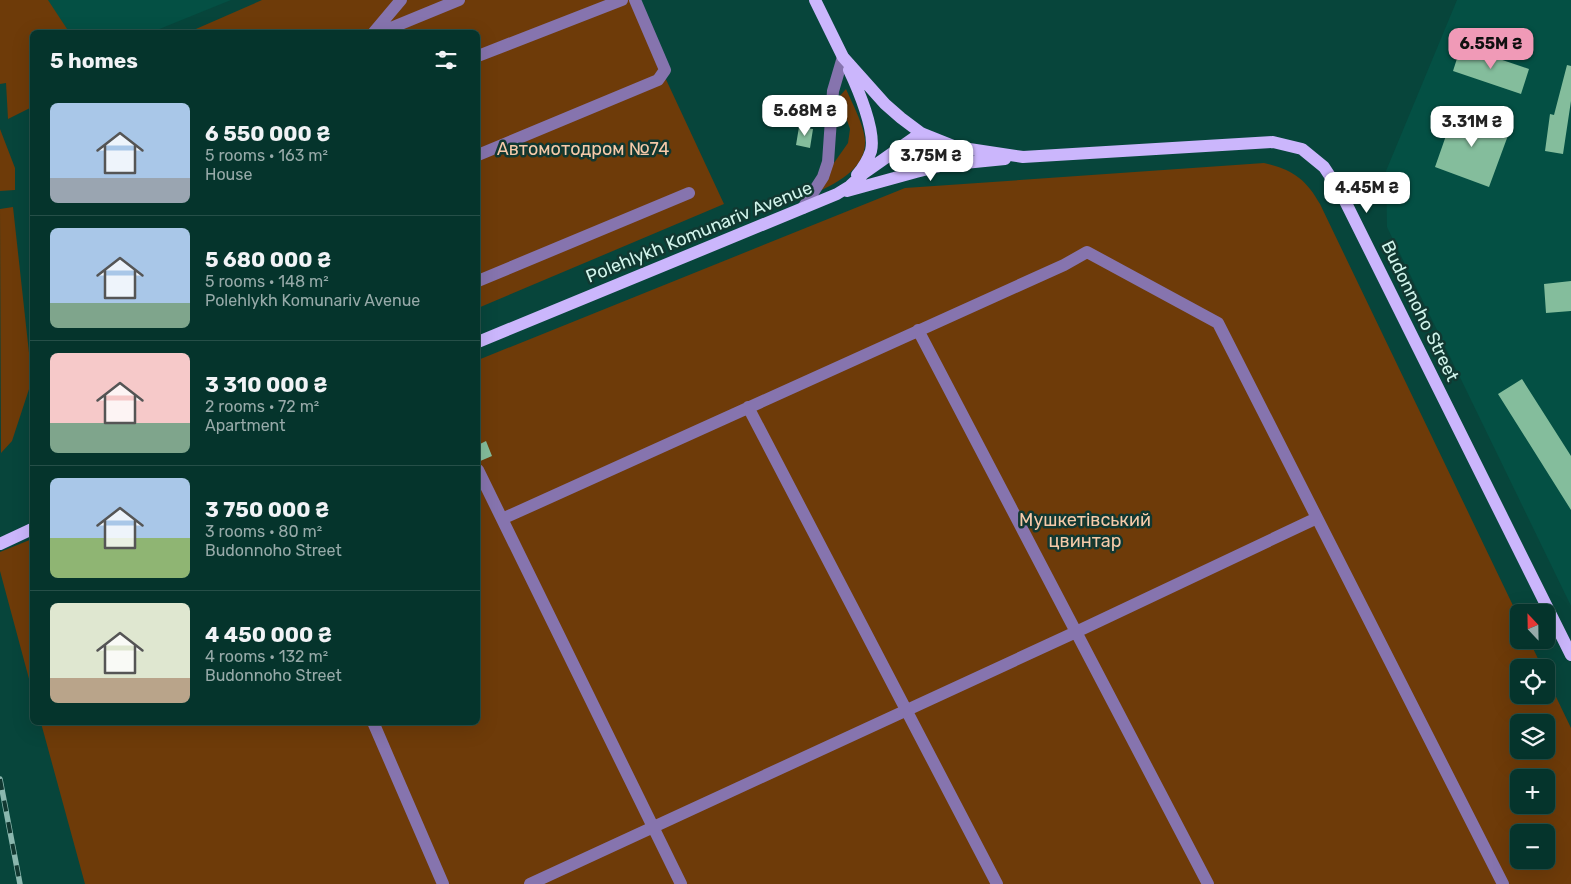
<!DOCTYPE html>
<html lang="en">
<head>
<meta charset="utf-8">
<style>
	:root { --surface:#05342c; --page:#0e3c34; --text:#f1f3f6; --muted:#97aaa9; --line:#264f48; --accent:#f09ab7 }
	body { margin:0; font-family:Rubik,sans-serif; background:var(--page); color:var(--text); height:100vh; display:flex; flex-direction:column; font-size:19px; white-space:nowrap }
	* { box-sizing:border-box; margin:0 }
	p { font-size:16px; color:var(--muted) }
	.icon { flex:none; width:28px; height:28px; fill:none; stroke:currentColor; stroke-width:2; stroke-linecap:round; stroke-linejoin:round }
	.map { position:relative; flex:1; overflow:hidden }
	.sheet { position:absolute; left:30px; top:30px; width:450px; height:695px; display:flex; flex-direction:column; background:var(--surface); border-radius:8px; box-shadow:0 5px 20px #0002,0 0 0 1px var(--line) }
	.sheet>* { flex:none }
	.needle { width:32px; rotate:338deg }
	.buttons { position:absolute; left:1510px; top:604px; display:grid; gap:10px }
	.buttons a { display:grid; place-items:center; width:45px; height:45px; border-radius:8px; background:var(--surface); box-shadow:0 5px 20px #0002,0 0 0 1px var(--line); font-size:25px }
	.price { position:absolute; translate:-50% -42px; padding:0 11px; border-radius:10px; background:#fff; color:#222; font-size:16px; line-height:32px; filter:drop-shadow(0 1px 2px #0008) }
	.price::after { content:''; position:absolute; left:50%; top:30px; width:15px; height:11px; margin-left:-8px; background:inherit; clip-path:polygon(0 0,100% 0,50% 100%) }
	.price.current { background:var(--accent); color:#111 }
	ul { padding:0; list-style:none }
	li { display:flex; align-items:center; gap:15px; height:125px; padding:0 20px }
	li+li { border-top:1px solid var(--line) }
	li span { display:grid; place-items:center; flex:none; width:140px; height:100px; border-radius:8px; color:#555 }
	li>.icon { margin-inline-start:auto }
	span .icon { width:60px; height:60px; fill:#fffc; stroke-width:1 }
	li b { font-size:21px }
	h2 { display:flex; justify-content:space-between; align-items:center; height:60px; padding:0 20px; font-size:21px }
	.map>svg:first-child { display:block }
</style>
</head>
<body>
<div class="map">
<svg width="1571" height="884" viewBox="0 0 1571 884">
	<rect width="100%" height="100%" fill="#07453b"/>
	<!-- built -->
	<path fill="#045044" d="M25,0H231L152,32H41Z
		M1457,0H1571V606L1387,227L1386,171Z"/>
	<!-- green -->
	<path fill="#6e3b09" fill-rule="evenodd" d="M0,0H48L69,32H32V107L8,119L6,83L0,84Z
		M262,0H629L724,204L478,308V32H189Z
		M846,89C852,103 864,125 865,140C867,168 835,185 812,194L848,143L850,129L839,97Z
		M0,129L15,168V190L0,191Z
		M1264,163C1292,169 1306,179 1320,204L1519,618V640H1529L1542,667L1519,668V695H1546V676L1571,728V884H85L41,723L478,722V360L905,188ZM1519,722H1546V750H1519ZM1519,778H1546V805H1519ZM1519,832H1546V860H1519Z
		M13,207L32,380L12,441L1,453L0,209Z
		M32,539V690L0,571V552Z"/>
	<!-- building -->
	<path fill="#84bd9c" d="M1461,46L1529,69L1521,94L1453,71Z
		M1567,65L1571,66V101L1563,154L1545,151L1550,114L1554,115Z
		M785,107H796L793,118L782,117Z
		M1455,110L1510,130L1489,187L1435,167Z
		M799,127L813,129L810,148L796,145Z
		M1571,281V311L1546,313L1544,284Z
		M1522,379L1571,456V510L1498,394Z
		M486,441L492,456L478,462V445Z"/>
	<g fill="none" stroke-linecap="round" stroke-linejoin="round">
		<!-- minor -->
		<path stroke="#8674ae" stroke-width="12" d="M374,32L401,0
			M381,32L459,0
			M478,56L622,0
			M478,155L658,80L665,70L635,0
			M803,208L823,177L828,162L833,91L843,57
			M478,281L689,193
			M918,330L1208,884
			M748,407L997,884
			M478,470L681,884
			M502,519L1064,265L1087,252L1218,323L1503,884
			M373,722L443,884
			M530,884L1076,632L1317,518"/>
		<!-- major -->
		<path stroke="#cbb6fc" stroke-width="12" d="M815,0L843,57L885,104L901,118L921,133L956,147L1023,157L1273,142L1302,149L1324,167L1341,193L1571,655
			M849,70C858,89 876,131 871,151C868,160 863,168 857,175
			M847,191L916,172L944,165L1005,159
			M478,342L837,194L850,186L864,173L921,133
			M0,544L32,529"/>
		<!-- rail casing -->
		<g stroke="#8ab7ae" stroke-width="5.5">
			<path id="rail" d="M0,779L20,884"/>
		</g>
		<!-- rail -->
		<use href="#rail" stroke="#113831" stroke-width="4" stroke-dasharray="11" stroke-linecap="butt"/>
	</g>
	<g text-anchor="middle" dominant-baseline="central" stroke-width="5" stroke-linejoin="round" paint-order="stroke">
		<!-- park labels -->
		<g font-size="18" fill="#f6caa9" stroke="#113831">
			<text x="583" y="149">Автомотодром №74</text>
			<text x="1085" y="520">Мушкетівський<tspan x="1085" dy="21">цвинтар</tspan></text>
		</g>
		<!-- street labels -->
		<g font-size="18" fill="#d1f4eb" stroke="#113831">
			<text transform="translate(699 232) rotate(-22)">Polehlykh Komunariv Avenue</text>
			<text transform="translate(1420 311) rotate(64)">Budonnoho Street</text>
		</g>
	</g>
</svg>
<div class="buttons">
<a><svg class="needle" viewBox="-14 -14 28 28"><path d="M0-13l5 13h-10z" fill="#e53935"/><path d="M0 13l5-13h-10z" fill="#97aaa9"/></svg></a>
<a><svg class="icon" aria-label="locate" viewBox="0 0 24 24"><circle cx="12" cy="12" r="6"/><path d="M12 2v4M12 18v4M2 12h4M18 12h4"/></svg></a>
<a><svg class="icon" aria-label="layers" viewBox="0 0 24 24"><path d="M12 4l9 5-9 5-9-5zM3 14l9 5 9-5"/></svg></a>
<a>+</a>
<a>−</a>
</div>
<b class="price current" style="left:1491px;top:70px">6.55M ₴</b>
<b class="price" style="left:805px;top:137px">5.68M ₴</b>
<b class="price" style="left:1472px;top:148px">3.31M ₴</b>
<b class="price" style="left:931px;top:182px">3.75M ₴</b>
<b class="price" style="left:1367px;top:214px">4.45M ₴</b>
<section class="sheet">
<h2>5 homes<svg class="icon" aria-label="filters" viewBox="0 0 24 24"><path d="M4 7h16M4 17h16"/><circle cx="9" cy="7" r="2"/><circle cx="15" cy="17" r="2"/></svg></h2>
<ul>
<li><span style="background:linear-gradient(#a9c7e8 75%,#9aa5b1 0)"><svg class="icon" aria-label="home" viewBox="0 0 24 24"><path d="M3 11l9-7 9 7M6 9v11h12V9"/></svg></span><div><b>6 550 000 ₴</b><p>5 rooms · 163 m²</p><p>House</p></div></li>
<li><span style="background:linear-gradient(#a9c7e8 75%,#7fa58c 0)"><svg class="icon" aria-label="home" viewBox="0 0 24 24"><path d="M3 11l9-7 9 7M6 9v11h12V9"/></svg></span><div><b>5 680 000 ₴</b><p>5 rooms · 148 m²</p><p>Polehlykh Komunariv Avenue</p></div></li>
<li><span style="background:linear-gradient(#f6c9c9 70%,#7fa58c 0)"><svg class="icon" aria-label="home" viewBox="0 0 24 24"><path d="M3 11l9-7 9 7M6 9v11h12V9"/></svg></span><div><b>3 310 000 ₴</b><p>2 rooms · 72 m²</p><p>Apartment</p></div></li>
<li><span style="background:linear-gradient(#a9c7e8 60%,#8fb573 0)"><svg class="icon" aria-label="home" viewBox="0 0 24 24"><path d="M3 11l9-7 9 7M6 9v11h12V9"/></svg></span><div><b>3 750 000 ₴</b><p>3 rooms · 80 m²</p><p>Budonnoho Street</p></div></li>
<li><span style="background:linear-gradient(#dfe7d0 75%,#b9a48a 0)"><svg class="icon" aria-label="home" viewBox="0 0 24 24"><path d="M3 11l9-7 9 7M6 9v11h12V9"/></svg></span><div><b>4 450 000 ₴</b><p>4 rooms · 132 m²</p><p>Budonnoho Street</p></div></li>
</ul>
</section>
</div>
</body>
</html>
